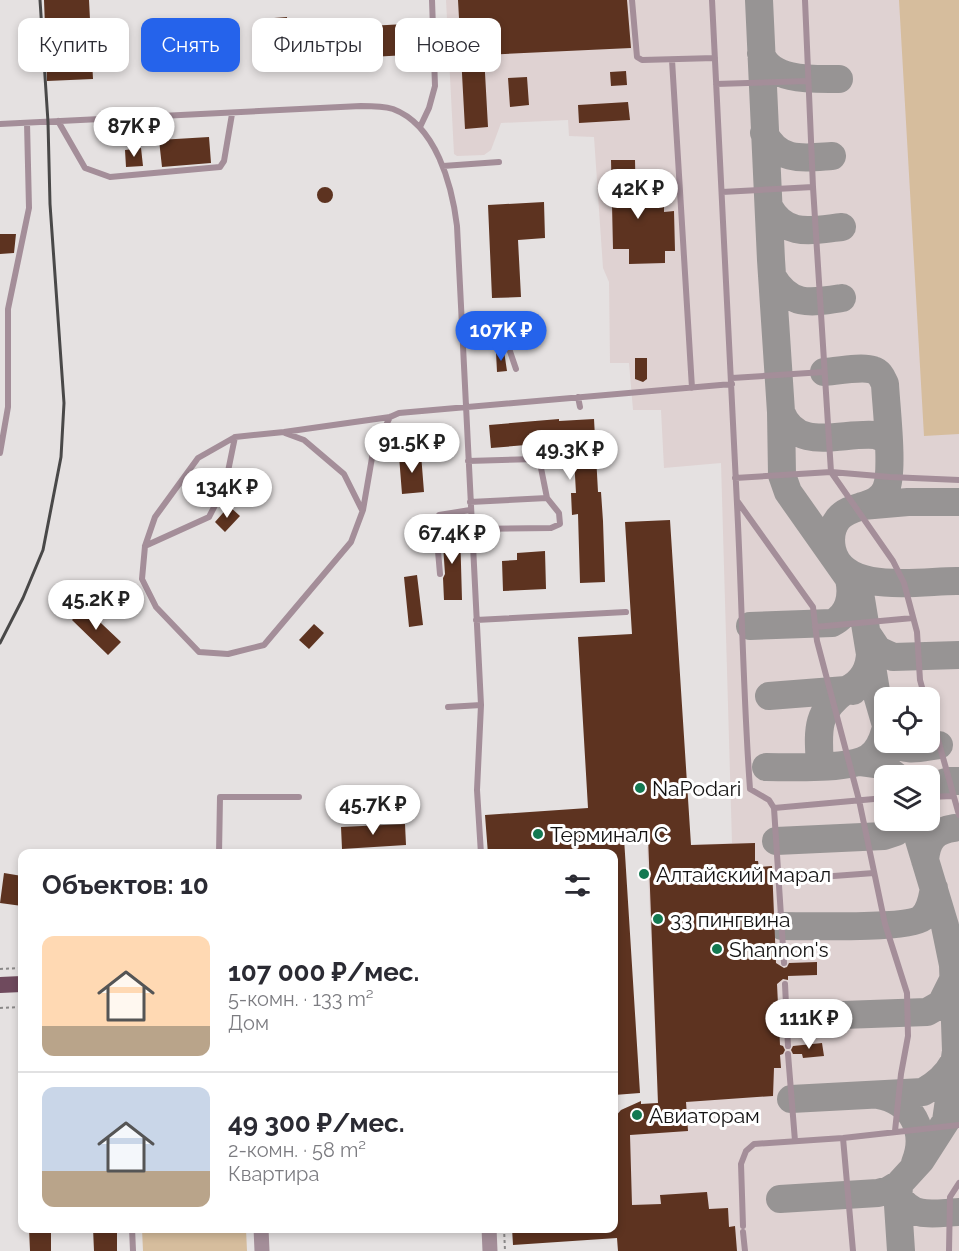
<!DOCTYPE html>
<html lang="ru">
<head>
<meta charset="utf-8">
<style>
	:root { --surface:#fff; --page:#f2f2f3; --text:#2b2b33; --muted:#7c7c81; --line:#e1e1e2; --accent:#2563eb }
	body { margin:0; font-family:Raleway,sans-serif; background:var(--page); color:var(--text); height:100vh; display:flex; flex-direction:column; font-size:22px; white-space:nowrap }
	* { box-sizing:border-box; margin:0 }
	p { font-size:20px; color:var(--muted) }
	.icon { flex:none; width:33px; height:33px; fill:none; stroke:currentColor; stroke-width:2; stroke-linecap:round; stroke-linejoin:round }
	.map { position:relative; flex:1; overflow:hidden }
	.panel { position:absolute; left:18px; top:849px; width:600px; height:384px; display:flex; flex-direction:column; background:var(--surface); border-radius:12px; box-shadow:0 3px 9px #0003 }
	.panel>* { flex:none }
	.banner { position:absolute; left:18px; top:18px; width:600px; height:54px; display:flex; gap:12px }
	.controls { position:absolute; left:874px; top:687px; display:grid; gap:12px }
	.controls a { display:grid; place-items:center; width:66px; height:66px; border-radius:12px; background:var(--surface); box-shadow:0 3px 9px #0003; font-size:30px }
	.price { position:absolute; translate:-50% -51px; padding:0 14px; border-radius:21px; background:#fff; color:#222; font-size:20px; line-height:39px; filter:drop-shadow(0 2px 3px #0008) }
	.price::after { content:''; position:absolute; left:50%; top:36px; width:18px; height:14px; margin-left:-9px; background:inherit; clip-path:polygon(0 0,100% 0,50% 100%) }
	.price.current { background:var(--accent); color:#fff }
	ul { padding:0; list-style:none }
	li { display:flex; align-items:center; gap:18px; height:150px; padding:0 24px }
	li+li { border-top:2px solid var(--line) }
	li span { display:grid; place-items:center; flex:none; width:168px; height:120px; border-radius:12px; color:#555 }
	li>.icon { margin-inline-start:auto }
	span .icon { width:72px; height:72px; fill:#fffc; stroke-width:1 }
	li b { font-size:26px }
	h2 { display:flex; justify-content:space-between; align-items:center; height:72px; padding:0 24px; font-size:26px }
	.chip { padding:0 21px; border-radius:12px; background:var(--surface); box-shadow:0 3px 9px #0003; font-size:21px; line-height:54px }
	.chip.current { background:var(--accent); color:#fff }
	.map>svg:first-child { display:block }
</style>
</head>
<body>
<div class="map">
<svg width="959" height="1251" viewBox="0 0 959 1251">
	<rect width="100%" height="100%" fill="#e5e1e1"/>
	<!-- built -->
	<path fill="#dfd2d2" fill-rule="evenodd" d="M446,0H959V1251H618L614,1170V1118L621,1110L632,1105L658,1103L647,847L732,843L721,463L664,468L661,410H633L629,363H610L609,282L603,268L594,137L569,136L568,120L501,123L491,150L484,155L457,156L454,154ZM885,698H930V742H885ZM885,776H930V820H885Z"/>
	<!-- green -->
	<path fill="#d6bd9d" d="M899,0H959V434L924,436Z
		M142,1229H246L247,1251H143Z"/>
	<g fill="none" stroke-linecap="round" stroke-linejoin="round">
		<!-- taxiway -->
		<path stroke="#979494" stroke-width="28" d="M759,0L771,260L781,412L782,475L788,492L857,590L861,599L876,691L885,722
			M761,53C769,82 816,79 839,79
			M764,133C779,163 804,158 832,156
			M769,207C786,238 812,230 842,227
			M772,276C790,307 810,303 842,298
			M824,372C836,371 863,366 873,370C880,372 882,378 885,384C886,406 894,471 886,489C878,509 851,503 838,519C831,528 830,539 832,549C842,597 924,580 959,581
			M781,412C797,453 841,432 875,435L883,438L888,443
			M862,506L908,502H959
			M750,626L832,623C849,615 853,596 849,579
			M868,635L878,650L893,657L959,655
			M769,696L846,690C862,683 870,669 870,652
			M893,742C906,753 923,747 939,745
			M859,762L881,765L896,776
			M820,766C818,731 815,712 846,690L853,691
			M766,767C790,767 848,770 868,758C878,752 882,742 885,731
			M930,787L949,781H959
			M776,841L884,836L896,832L907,820
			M925,860C927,840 934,831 954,828
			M782,926C806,926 908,929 922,918C931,910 932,898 934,888
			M786,1017L927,1012L941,1004L953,980
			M878,1095C912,1101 928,1131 915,1163
			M791,1099L923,1092C937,1084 946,1076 954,1062
			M898,1196C914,1220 934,1213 959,1212
			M780,1199L878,1193L889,1190L899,1184
			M901,1251L898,1205L899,1184L921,1160L946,1121L956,1051L953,965L945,926L913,820"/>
	</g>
	<!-- building -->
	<path fill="#5d3320" d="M44,0H89L93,79L47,81Z
		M458,0H627L631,48L484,55L488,127L465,129Z
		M287,17L288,62L276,63L274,18Z
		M405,24L407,55L335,59L333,28Z
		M626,71L627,85L611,86L610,72Z
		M527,77L529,105L510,107L508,78Z
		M628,102L630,120L579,123L578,105Z
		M209,137L211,163L162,167L159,140Z
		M141,148L143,166L126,167L125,150Z
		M611,160H635L636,207L664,206V212L674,211L675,251H665V263L629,264V249H613Z
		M317 195a8 8 0 1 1 16 0a8 8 0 1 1-16 0Z
		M544,202L545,238L518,240L521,297L492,298L488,205Z
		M0,234H16L14,253L0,254Z
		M539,330V343H519L518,331Z
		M504,351L507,371L497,372L496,352Z
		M635,358H647V379L643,382L635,379Z
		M559,419V421L594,419L598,492H601L603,521L605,582L580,583L578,514L572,515L571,493H576L573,441L491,448L489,425Z
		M421,454L424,492L402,494L399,456Z
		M229,506L240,516L225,532L215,522Z
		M670,520L691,845L755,843V861H758L759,867L772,866L776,963L784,968L787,967L789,963L817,962V975L788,976V980L783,979L777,984L780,1045L783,1046L785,1050L783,1054L780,1055L781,1068H774L773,1096L686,1102L688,1131L630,1135L632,1205L661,1204L660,1195L707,1192L709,1209L728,1208L729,1227L735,1226L737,1251H618L617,1238L513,1245L512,1228H614V1118L621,1110L641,1101V1104L658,1103L648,836L624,838L640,1093L614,1095V854H488L485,815L588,808L578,637L632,634L625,522Z
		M460,529L462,600H444L443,578L445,574L442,530Z
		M545,551L546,589L503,591L502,561L517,560V553Z
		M417,575L423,625L409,627L404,577Z
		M84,607L121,642L108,655L72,620Z
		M314,624L324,633L309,649L299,640Z
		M405,824L406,845L342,849L341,827Z
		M4,873L22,876V906L0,903Z
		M822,1043L824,1056L803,1058L802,1054H793L791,1050L793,1046Z
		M29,1228H51V1251H30Z
		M93,1228H117V1251H94Z"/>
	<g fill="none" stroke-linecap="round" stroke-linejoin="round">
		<!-- path -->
		<path stroke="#8b8989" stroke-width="2" stroke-dasharray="3 3" stroke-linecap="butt" d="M0,969L22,968
			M0,1008L22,1007
			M504,1228L505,1251"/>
		<!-- service -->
		<path stroke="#a48e99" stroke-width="6" d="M632,0L637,57L642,60L715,58
			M712,0C721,168 730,336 737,504C742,599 743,694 750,789L769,800L774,808L784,963
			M805,0L813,187L831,472L893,561L904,583L917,632L920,680L925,698
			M672,60L692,388
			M716,84L808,81
			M58,121L85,168L110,177L220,167L224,161L232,114
			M0,124L361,106C372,106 383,106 393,109C436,125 452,185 457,226L481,705L477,790L481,854
			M420,127L429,108L435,86L432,0
			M443,166L499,162
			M722,192L813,187
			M462,333L503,331L516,369
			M732,378L824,372
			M578,397L580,407
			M390,417L373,452L363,510L351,542L264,645L228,654L199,652L156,607L142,579L145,546L155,517L198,458L235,437L284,432L390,417L399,413L732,384
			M285,433L304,440L344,474L362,510
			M0,453L8,407V309L29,208L27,123
			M468,461L536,459L540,463L547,498
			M735,478L831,472L890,477L959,480
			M470,502L547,498L559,513L560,524L551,528L471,529
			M738,502L813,607L817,641L859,800L885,924L907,993L908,1036L901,1074L895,1131
			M145,546L209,517L225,486L235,437
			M440,574L436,528L439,515L470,510
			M476,620L626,612
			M815,627L913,618
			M448,707L481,705
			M930,711L959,815
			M930,797L952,796
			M774,808L885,798
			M219,854L220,797H299
			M780,880L874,873
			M785,984L788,1046
			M788,1054L795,1141
			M843,1138L853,1251
			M743,1226L741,1164L746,1151L754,1144L843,1138L959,1125
			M132,1228L133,1251
			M743,1232L745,1251
			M949,1251L950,1197L959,1183"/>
		<!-- tertiary -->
		<path stroke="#a48e99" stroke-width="15" d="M261,1228L262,1251
			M489,1228L490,1251"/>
		<!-- primary -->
		<path stroke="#6f4a5d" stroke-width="16" d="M0,985L22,984"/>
		<!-- rail -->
		<path stroke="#494848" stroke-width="3" d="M0,643L23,598L43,550L61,457L64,403L50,204L48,122L40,0"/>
	</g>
	<!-- markers -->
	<g fill="#137951" stroke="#fff" stroke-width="2">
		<circle cx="640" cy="788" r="6"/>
		<circle cx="538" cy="834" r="6"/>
		<circle cx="644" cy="874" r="6"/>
		<circle cx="658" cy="919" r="6"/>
		<circle cx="717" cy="949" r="6"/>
		<circle cx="637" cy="1115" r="6"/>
	</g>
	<g text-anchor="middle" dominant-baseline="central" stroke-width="6" stroke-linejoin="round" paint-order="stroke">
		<!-- poi labels -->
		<g font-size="21" fill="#131212" stroke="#fff" text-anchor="start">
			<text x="652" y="788">NaPodari</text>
			<text x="550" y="834">Терминал С</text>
			<text x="656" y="874">Алтайский марал</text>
			<text x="670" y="919">33 пингвина</text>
			<text x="729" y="949">Shannon's</text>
			<text x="649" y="1115">Авиаторам</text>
		</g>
	</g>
</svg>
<div class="controls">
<a><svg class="icon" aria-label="locate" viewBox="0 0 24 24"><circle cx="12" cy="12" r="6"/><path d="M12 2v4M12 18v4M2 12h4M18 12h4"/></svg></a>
<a><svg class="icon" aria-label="layers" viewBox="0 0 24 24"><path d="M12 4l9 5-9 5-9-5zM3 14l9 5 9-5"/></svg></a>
</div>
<b class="price" style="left:134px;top:158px">87K ₽</b>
<b class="price" style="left:638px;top:220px">42K ₽</b>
<b class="price current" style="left:501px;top:362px">107K ₽</b>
<b class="price" style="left:412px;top:474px">91.5K ₽</b>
<b class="price" style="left:570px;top:481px">49.3K ₽</b>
<b class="price" style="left:227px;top:519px">134K ₽</b>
<b class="price" style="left:452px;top:565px">67.4K ₽</b>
<b class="price" style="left:96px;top:631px">45.2K ₽</b>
<b class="price" style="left:373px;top:836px">45.7K ₽</b>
<b class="price" style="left:809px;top:1050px">111K ₽</b>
<div class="banner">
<a class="chip">Купить</a>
<a class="chip current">Снять</a>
<a class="chip">Фильтры</a>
<a class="chip">Новое</a>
</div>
<section class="panel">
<h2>Объектов: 10<svg class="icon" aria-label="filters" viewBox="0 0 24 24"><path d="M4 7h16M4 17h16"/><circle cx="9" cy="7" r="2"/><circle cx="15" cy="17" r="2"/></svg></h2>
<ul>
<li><span style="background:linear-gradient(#ffd9b3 75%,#b9a48a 0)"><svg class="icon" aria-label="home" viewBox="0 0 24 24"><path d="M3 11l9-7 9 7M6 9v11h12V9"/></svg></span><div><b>107 000 ₽/мес.</b><p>5-комн. · 133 m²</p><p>Дом</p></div></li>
<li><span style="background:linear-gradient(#c9d6e8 70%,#b9a48a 0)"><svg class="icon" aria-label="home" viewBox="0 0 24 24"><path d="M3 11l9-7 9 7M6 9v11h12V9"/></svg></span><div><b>49 300 ₽/мес.</b><p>2-комн. · 58 m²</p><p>Квартира</p></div></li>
</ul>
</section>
</div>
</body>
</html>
